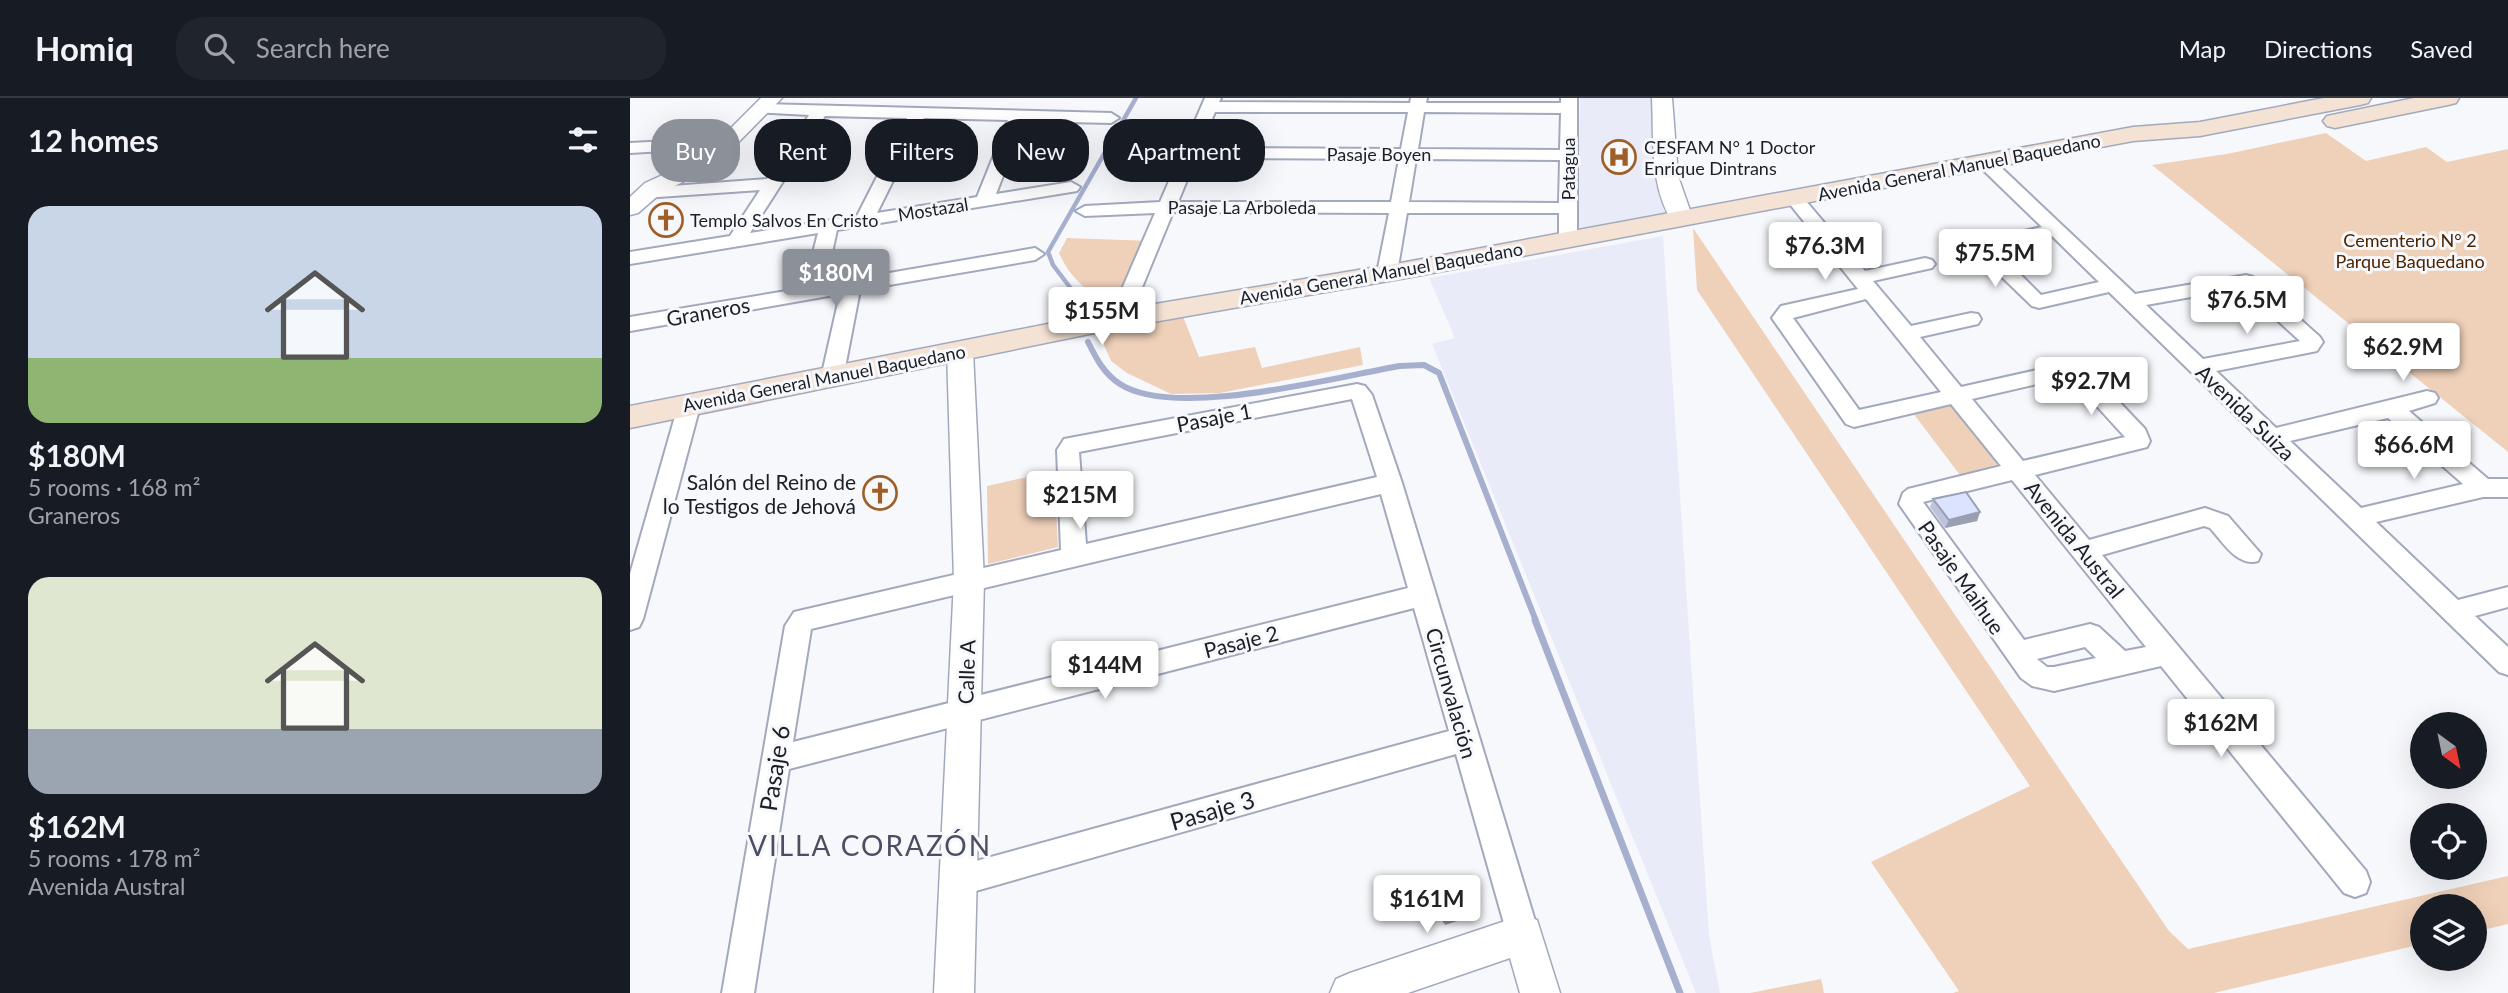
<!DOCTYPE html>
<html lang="en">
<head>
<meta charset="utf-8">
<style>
	:root { --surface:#171b24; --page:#20242c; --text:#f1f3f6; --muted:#9ea1a6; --line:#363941; --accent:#8c9099 }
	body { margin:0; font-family:Lato,sans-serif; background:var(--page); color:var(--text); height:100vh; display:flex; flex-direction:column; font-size:26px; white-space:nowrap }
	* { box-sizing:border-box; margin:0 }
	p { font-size:23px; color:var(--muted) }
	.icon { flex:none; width:38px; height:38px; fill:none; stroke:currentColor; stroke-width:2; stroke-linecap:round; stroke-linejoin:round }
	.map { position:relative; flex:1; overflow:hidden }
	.panel { display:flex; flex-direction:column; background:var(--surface); width:630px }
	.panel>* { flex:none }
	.banner { position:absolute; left:21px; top:21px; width:665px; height:63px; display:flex; gap:14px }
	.needle { width:46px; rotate:147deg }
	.buttons { position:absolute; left:1780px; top:614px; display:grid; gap:14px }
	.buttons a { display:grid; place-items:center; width:77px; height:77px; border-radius:50%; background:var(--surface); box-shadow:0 7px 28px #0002; font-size:35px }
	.price { position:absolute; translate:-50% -60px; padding:0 16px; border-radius:7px; background:#fff; color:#222; font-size:23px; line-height:46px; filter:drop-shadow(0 2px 4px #0008) }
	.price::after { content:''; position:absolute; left:50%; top:42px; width:21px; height:16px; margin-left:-10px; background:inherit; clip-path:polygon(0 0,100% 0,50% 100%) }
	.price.selected { background:var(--accent); color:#fff }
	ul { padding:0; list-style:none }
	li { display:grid; align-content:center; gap:14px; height:371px; padding:0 28px }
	li span { display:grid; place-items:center; height:217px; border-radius:21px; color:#555 }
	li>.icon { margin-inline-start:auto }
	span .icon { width:126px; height:126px; fill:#fffc; stroke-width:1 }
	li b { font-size:30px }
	h2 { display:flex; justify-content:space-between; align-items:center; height:84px; padding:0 28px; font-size:30px }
	.pill { padding:0 24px; border-radius:28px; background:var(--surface); box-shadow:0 7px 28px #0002; font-size:24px; line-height:63px }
	.pill.selected { background:var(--accent); color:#fff }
	header { display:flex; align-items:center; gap:42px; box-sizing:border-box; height:98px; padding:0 35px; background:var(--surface); border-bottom:2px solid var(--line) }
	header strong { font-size:33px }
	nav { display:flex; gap:38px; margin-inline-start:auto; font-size:24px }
	.search { width:490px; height:63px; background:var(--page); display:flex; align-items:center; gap:18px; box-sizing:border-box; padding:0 24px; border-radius:28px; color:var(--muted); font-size:26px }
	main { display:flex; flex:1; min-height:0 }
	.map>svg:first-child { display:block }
</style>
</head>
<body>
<header>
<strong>Homiq</strong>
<div class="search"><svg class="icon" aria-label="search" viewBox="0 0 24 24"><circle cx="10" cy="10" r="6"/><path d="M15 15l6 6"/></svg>Search here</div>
<nav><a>Map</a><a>Directions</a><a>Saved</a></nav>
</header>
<main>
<section class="panel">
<h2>12 homes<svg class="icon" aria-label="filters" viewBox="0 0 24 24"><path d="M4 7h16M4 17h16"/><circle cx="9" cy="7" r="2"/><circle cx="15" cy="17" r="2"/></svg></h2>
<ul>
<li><span style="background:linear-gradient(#c9d6e8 70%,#8fb573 0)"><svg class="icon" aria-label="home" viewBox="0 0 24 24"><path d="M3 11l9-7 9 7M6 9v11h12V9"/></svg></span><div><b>$180M</b><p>5 rooms · 168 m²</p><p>Graneros</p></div></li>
<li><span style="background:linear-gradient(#dfe7d0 70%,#9aa5b1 0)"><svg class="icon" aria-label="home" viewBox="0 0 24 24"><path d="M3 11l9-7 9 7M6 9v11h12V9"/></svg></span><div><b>$162M</b><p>5 rooms · 178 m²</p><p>Avenida Austral</p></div></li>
</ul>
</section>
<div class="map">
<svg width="1878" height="895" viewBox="0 0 1878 895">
	<rect width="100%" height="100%" fill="#f7f8fc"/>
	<!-- built -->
	<path fill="#e9ecf8" d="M950,0H1024L1035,118L947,135Z
		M1033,138L1079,838L1090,895H1066L802,246L825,240L799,180Z"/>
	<!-- green -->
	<path fill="#efd0b9" d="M1696,35L1736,63L1796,49L1817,64L1878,51V354L1522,67L1597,56Z
		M1063,130L1539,833L1558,851L1878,778V826L1845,834L1844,808H1792V846L1584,895H1323L1329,893L1241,764L1400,688L1067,192Z
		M437,140L522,143L490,216L465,221C473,200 456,193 444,179C438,172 433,164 429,155Z
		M552,216L569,259L625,249L632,270L730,249L733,267L590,295L541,296L497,275L481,263L468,233Z
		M1322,306L1369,366L1330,377L1283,315Z
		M424,373L428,449L358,466L357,388Z
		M1191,881L1194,895H1120Z"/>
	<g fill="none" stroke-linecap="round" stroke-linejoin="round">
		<!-- stream-far2 -->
		<path stroke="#a7afcf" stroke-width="4.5" d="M453,225L455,209L423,167L418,154L506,0"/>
		<!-- stream-far1 -->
		<path stroke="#a7afcf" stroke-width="6" d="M458,244C466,260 474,276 490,286C545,322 705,279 770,268L794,267L809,275L906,523"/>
		<!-- stream -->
		<path stroke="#a7afcf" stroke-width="7" d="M905,522L1050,895"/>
		<!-- minor casing -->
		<g stroke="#a3a9bd" stroke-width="4">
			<path id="minor" d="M575,0H591L589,4L780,5L781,0H797L796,5H931V0H947V142L938,148L929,142V115H777L767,175L757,181L747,175L759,115L543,114L499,221L496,226H482L479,221L525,115L455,118L446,113L455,108L530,104ZM585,14H778L771,51L570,50ZM794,14L931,15L930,52L788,51ZM566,60L769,61L761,104H548ZM786,61L930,62L929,105L779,104Z
				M130,6L481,15L489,20L481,25L394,23L366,96L441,84L450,89L447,93L207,132L195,186L405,150L414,156L405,162L230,192L213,280L210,285L202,287L194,285L191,280L210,196L0,233V219L174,190L188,135L0,166V154L100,138L130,92L14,100L5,95L14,90L137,81L179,17L124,14L122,11L124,8ZM195,18L277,20L227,118L120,135ZM294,20L378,22L347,99L247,115Z
				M96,40L104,45L102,49L0,55V45Z
				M1354,58L1360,59L1505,196L1616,177L1623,179L1690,239L1693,244L1687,253L1586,273L1646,330L1797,293L1805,295L1808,300L1805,305L1779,313L1858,381H1878V399H1853L1746,424L1828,502L1878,489V509L1845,518L1878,549V577L1869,574L1479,194L1409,210L1402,208L1348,156L1345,148L1351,142L1412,129L1348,67L1345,63L1348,59ZM1422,138L1469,184L1411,197L1364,150ZM1612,190L1670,243L1573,261L1516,207ZM1758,320L1833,386L1731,410L1660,343Z
				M1164,95L1170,96L1235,173L1295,160L1302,162L1305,166L1302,170L1243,183L1281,228L1341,215L1348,216L1351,221L1348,226L1290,239L1331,289L1438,265L1459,272L1515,331L1520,343L1517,349L1405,377L1459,442L1575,410L1598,418L1631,456L1628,463C1607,469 1593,444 1580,430L1574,428L1472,457L1736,773L1740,784L1736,795L1725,799L1714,795L1531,568L1424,593L1402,588L1391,580L1269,406L1273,395L1278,391L1371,368L1321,306L1224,329L1216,326L1142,220L1151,208L1228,191L1155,100ZM1236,201L1311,294L1229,312L1163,220ZM1437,279L1443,282L1495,339L1393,363L1342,301ZM1382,382L1516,549L1495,553L1469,529L1460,526L1394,542L1293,404ZM1455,549L1466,560L1424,569H1417L1407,561Z
				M727,286L735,288L742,297L772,385L909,836L904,847L893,852L882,847L877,836L826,656L328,798L317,794L313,783L317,772L328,768L819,633L784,510L159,671L124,895H92L155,528L164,514L431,452L427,352L434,341ZM722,301L747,379L456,446L449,354ZM751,396L778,490L163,644L181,531Z
				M59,300L67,303L70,308L13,521L9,529L0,532V476L48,308L51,303Z"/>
		</g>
		<!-- tertiary casing -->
		<g stroke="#a3a9bd" stroke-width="3">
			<path id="tertiary" d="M131,0H152L86,67L31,95L8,115L0,117V99L15,85L72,59Z
				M1022,0H1042L1048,78L1063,121L1060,126H1044C1019,90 1024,41 1022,0Z
				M330,245L339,247L343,253L354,482L344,895H304L324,482L317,253L321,247Z
				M893,817L907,822L930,895H890L880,860L778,895H700L706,881L720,875Z"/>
		</g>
		<!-- secondary casing -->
		<g stroke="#a3a9bd" stroke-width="3">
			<path id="secondary" d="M1694,0H1741L1738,5L1730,7L1570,38L1503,43L776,180L489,230L0,330V308L489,212L776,164L1503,29L1570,24Z
				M1784,0H1829L1826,5L1818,7L1705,30L1697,28L1693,23L1697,18Z"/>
		</g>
		<!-- minor -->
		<use href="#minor" fill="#fff" fill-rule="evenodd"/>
		<!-- tertiary -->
		<use href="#tertiary" fill="#fff" fill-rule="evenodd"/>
		<!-- secondary -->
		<use href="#secondary" fill="#f4e2d4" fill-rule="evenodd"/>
	</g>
	<!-- wall -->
	<path fill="#bdc3da" d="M1303,401L1350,414L1347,423L1315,430L1300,409Z"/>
	<!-- shaded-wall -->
	<path fill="#9a9fb2" d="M1350,414L1347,423L1315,430L1319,422Z
		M846,814V817L815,827L814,824Z"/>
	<!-- building -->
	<path fill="#dce3fe" stroke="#9a9fb2" stroke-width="2" d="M1336,394L1350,414L1319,422L1303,401Z
		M840,794L846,814L814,824L809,804Z"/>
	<!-- icons -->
	<defs>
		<g id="hospital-ring" transform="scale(1.75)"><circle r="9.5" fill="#f7f8fc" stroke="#9e5e27" stroke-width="1.5"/><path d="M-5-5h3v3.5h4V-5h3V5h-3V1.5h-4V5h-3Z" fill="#9e5e27"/></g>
		<g id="church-ring" transform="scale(1.75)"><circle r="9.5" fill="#f7f8fc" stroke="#9e5e27" stroke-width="1.5"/><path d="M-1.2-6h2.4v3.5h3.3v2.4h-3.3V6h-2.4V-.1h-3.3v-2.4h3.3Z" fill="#9e5e27"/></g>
	</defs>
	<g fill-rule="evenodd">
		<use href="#hospital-ring" x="989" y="59"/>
		<use href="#church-ring" x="36" y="122"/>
		<use href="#church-ring" x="250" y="395"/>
	</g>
	<g text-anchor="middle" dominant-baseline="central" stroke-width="6" stroke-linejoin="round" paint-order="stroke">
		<!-- far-poi labels -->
		<g font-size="18" fill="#1c1e25" stroke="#f7f8fc" text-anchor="start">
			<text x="1014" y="49">CESFAM N° 1 Doctor<tspan x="1014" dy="21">Enrique Dintrans</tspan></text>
			<text x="60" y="122">Templo Salvos En Cristo</text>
		</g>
		<!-- far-street labels -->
		<g font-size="18" fill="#1c1e25" stroke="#f7f8fc">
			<text x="749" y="56">Pasaje Boyen</text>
			<text transform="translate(1329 69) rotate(-11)">Avenida General Manuel Baquedano</text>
			<text transform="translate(938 71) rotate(-90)">Patagua</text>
			<text x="612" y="109">Pasaje La Arboleda</text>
			<text transform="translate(303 111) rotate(-9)">Mostazal</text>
			<text transform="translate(751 175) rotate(-10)">Avenida General Manuel Baquedano</text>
			<text transform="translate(194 280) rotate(-11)">Avenida General Manuel Baquedano</text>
		</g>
		<!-- far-park labels -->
		<g font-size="18" fill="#4d2400" stroke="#f7f8fc">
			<text x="1780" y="142">Cementerio N° 2<tspan x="1780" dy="21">Parque Baquedano</tspan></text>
		</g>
		<!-- street labels -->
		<g font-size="21" fill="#1c1e25" stroke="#f7f8fc">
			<text transform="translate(78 213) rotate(-10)">Graneros</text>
			<text transform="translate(1616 314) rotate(44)">Avenida Suiza</text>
			<text transform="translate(584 319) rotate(-11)">Pasaje 1</text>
			<text transform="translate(1445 441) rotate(51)">Avenida Austral</text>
			<text transform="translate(1332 479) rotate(55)">Pasaje Maihue</text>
			<text transform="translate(611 543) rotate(-14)">Pasaje 2</text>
			<text transform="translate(336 574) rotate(-88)">Calle A</text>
			<text transform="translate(822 595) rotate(74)">Circunvalación</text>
		</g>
		<!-- poi labels -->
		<g font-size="21" fill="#1c1e25" stroke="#f7f8fc" text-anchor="end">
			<text x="226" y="383">Salón del Reino de<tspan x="226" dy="24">lo Testigos de Jehová</tspan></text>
		</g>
		<!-- near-street labels -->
		<g font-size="24" fill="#1c1e25" stroke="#f7f8fc">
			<text transform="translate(144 670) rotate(-81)">Pasaje 6</text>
			<text transform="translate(582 712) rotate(-16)">Pasaje 3</text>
		</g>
		<!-- near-neighbourhood labels -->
		<g font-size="28" letter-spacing="2" fill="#4b4f61" stroke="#f7f8fc">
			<text x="240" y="747">VILLA CORAZÓN</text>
		</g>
	</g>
</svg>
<div class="buttons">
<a><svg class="needle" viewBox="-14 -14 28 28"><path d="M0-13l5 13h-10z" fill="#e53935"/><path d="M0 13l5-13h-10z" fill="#9ea1a6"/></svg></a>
<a><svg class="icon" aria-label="locate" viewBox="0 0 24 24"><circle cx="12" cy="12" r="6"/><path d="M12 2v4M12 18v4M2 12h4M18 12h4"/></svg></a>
<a><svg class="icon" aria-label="layers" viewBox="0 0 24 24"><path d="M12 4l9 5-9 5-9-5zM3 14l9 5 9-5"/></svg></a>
</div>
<b class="price" style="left:1195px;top:184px">$76.3M</b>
<b class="price" style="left:1365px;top:191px">$75.5M</b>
<b class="price selected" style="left:206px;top:211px">$180M</b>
<b class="price" style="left:1617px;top:238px">$76.5M</b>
<b class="price" style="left:472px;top:249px">$155M</b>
<b class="price" style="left:1773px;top:285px">$62.9M</b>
<b class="price" style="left:1461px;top:319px">$92.7M</b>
<b class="price" style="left:1784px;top:383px">$66.6M</b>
<b class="price" style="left:450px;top:433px">$215M</b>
<b class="price" style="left:475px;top:603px">$144M</b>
<b class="price" style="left:1591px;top:661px">$162M</b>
<b class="price" style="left:797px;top:837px">$161M</b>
<div class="banner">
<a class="pill selected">Buy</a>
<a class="pill">Rent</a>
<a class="pill">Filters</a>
<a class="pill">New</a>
<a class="pill">Apartment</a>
</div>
</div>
</main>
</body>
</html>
